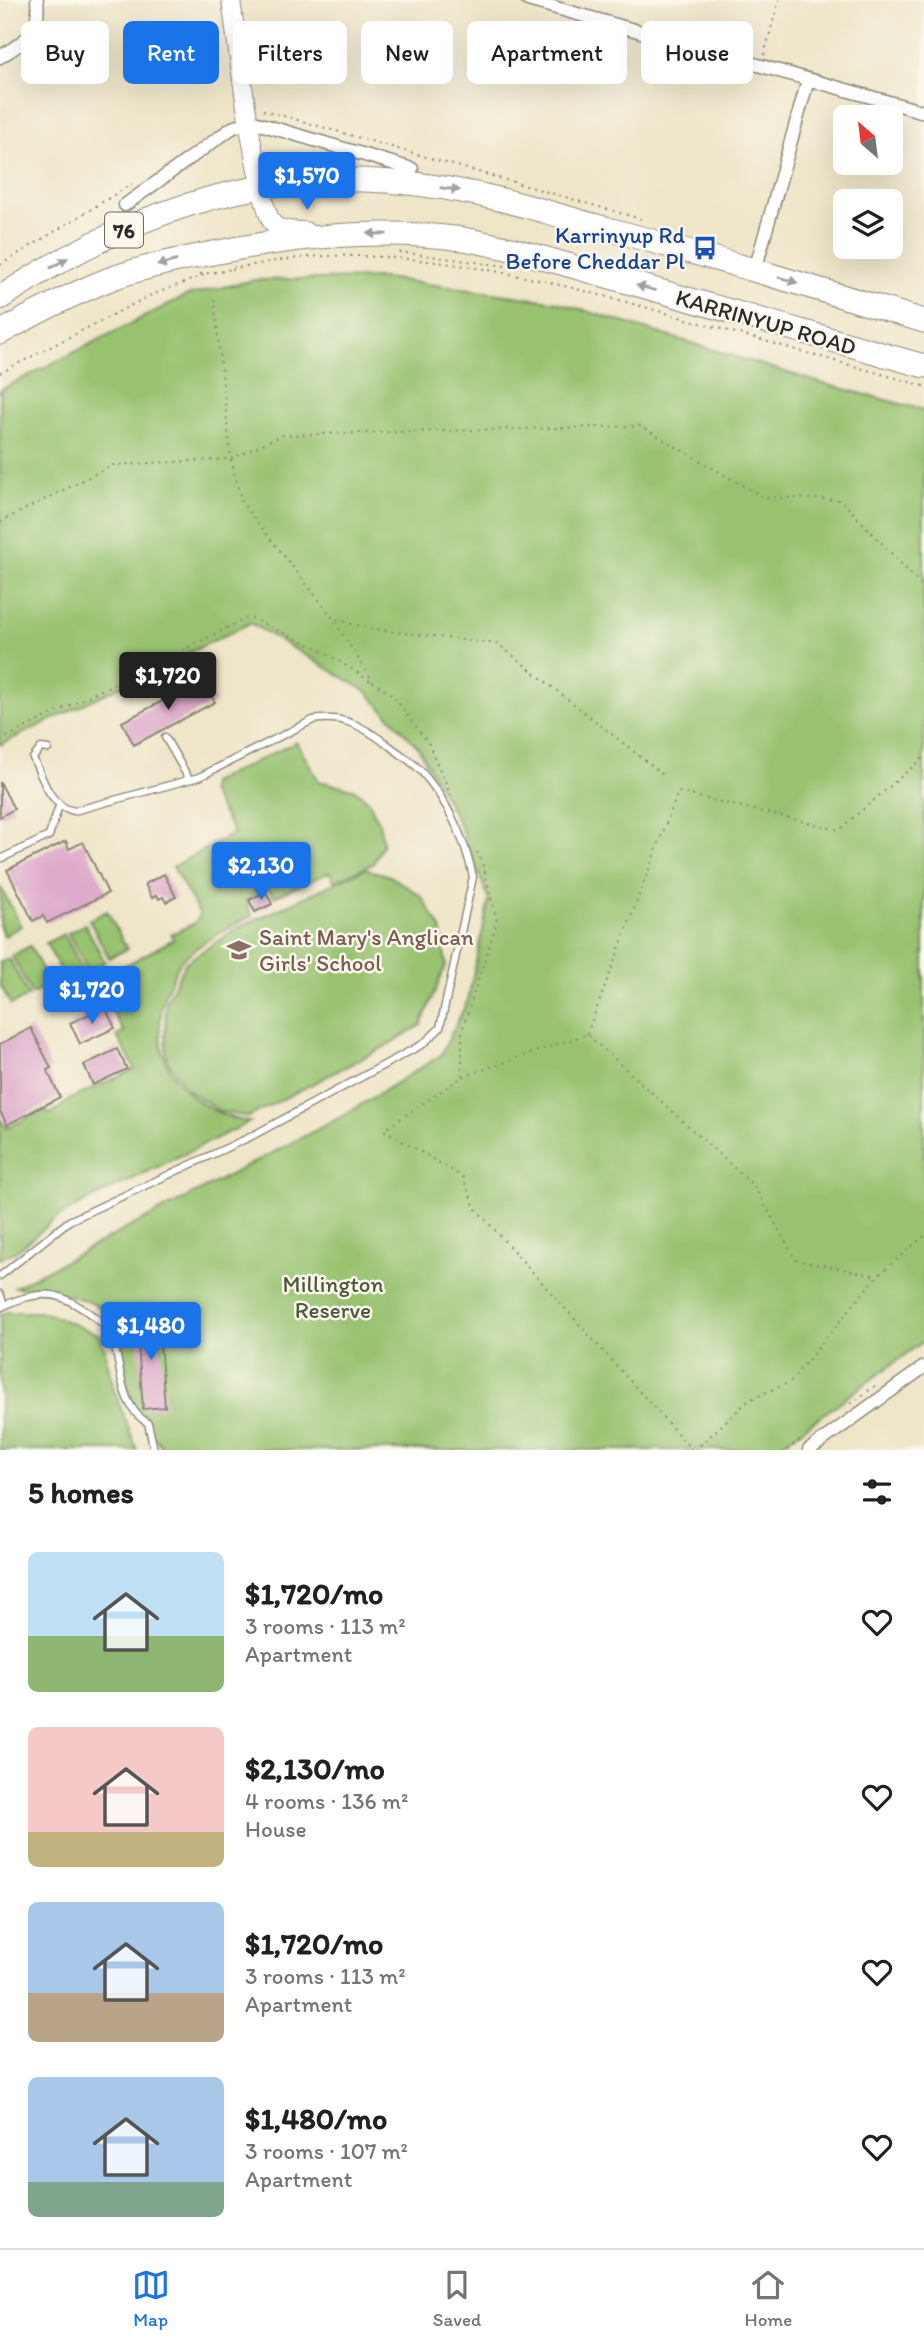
<!DOCTYPE html>
<html lang="en">
<head>
<meta charset="utf-8">
<style>
	:root { --surface:#fff; --page:#f2f2f2; --text:#202124; --muted:#757577; --line:#e0e0e0; --accent:#1a73e8 }
	body { margin:0; font-family:Itim,sans-serif; background:var(--page); color:var(--text); height:100vh; display:flex; flex-direction:column; font-size:26px; white-space:nowrap }
	* { box-sizing:border-box; margin:0 }
	p { font-size:23px; color:var(--muted) }
	.icon { flex:none; width:38px; height:38px; fill:none; stroke:currentColor; stroke-width:2; stroke-linecap:round; stroke-linejoin:round }
	.map { position:relative; height:1450px; overflow:hidden }
	.panel { display:flex; flex-direction:column; background:var(--surface); flex:1 }
	.panel>* { flex:none }
	.banner { position:absolute; left:21px; top:21px; width:882px; height:63px; display:flex; gap:14px }
	.needle { width:46px; rotate:332deg }
	.buttons { position:absolute; left:833px; top:105px; display:grid; gap:14px }
	.buttons a { display:grid; place-items:center; width:70px; height:70px; border-radius:10px; background:var(--surface); box-shadow:0 7px 28px #0002; font-size:35px }
	.price { position:absolute; translate:-50% -60px; padding:0 16px; border-radius:7px; background:var(--accent); color:#fff; font-size:23px; line-height:46px; filter:drop-shadow(0 2px 4px #0008) }
	.price::after { content:''; position:absolute; left:50%; top:42px; width:21px; height:16px; margin-left:-10px; background:inherit; clip-path:polygon(0 0,100% 0,50% 100%) }
	.price.active { background:#222; color:#fff }
	ul { padding:0; list-style:none }
	li { display:flex; align-items:center; gap:21px; height:175px; padding:0 28px }
	li span { display:grid; place-items:center; flex:none; width:196px; height:140px; border-radius:10px; color:#555 }
	li>.icon { margin-inline-start:auto }
	span .icon { width:84px; height:84px; fill:#fffc; stroke-width:1 }
	li b { font-size:30px }
	h2 { display:flex; justify-content:space-between; align-items:center; height:84px; padding:0 28px; font-size:30px }
	.tag { padding:0 24px; border-radius:10px; background:var(--surface); box-shadow:0 7px 28px #0002; font-size:24px; line-height:63px }
	.tag.active { background:var(--accent); color:#fff }
	.tab-bar { display:flex; justify-content:space-around; align-items:center; height:98px; border-top:2px solid var(--line); background:var(--surface); font-size:19px; color:var(--muted) }
	.tab-bar a { display:grid; justify-items:center; gap:4px }
	.tab-bar .active { color:var(--accent) }
	.map>svg:first-child { display:block }
</style>
</head>
<body>
<div class="map">
<svg width="924" height="1450" viewBox="0 0 924 1450">
	<rect width="100%" height="100%" fill="#fbf7ec"/>
	<filter id="ink" filterUnits="userSpaceOnUse"><feTurbulence type="fractalNoise" baseFrequency=".0143" numOctaves="2"/><feDisplacementMap in="SourceGraphic" scale="14" xChannelSelector="R" yChannelSelector="G"/><feConvolveMatrix kernelMatrix="1 2 1 2 8 2 1 2 1" color-interpolation-filters="sRGB"/></filter>
	<filter id="wash" filterUnits="userSpaceOnUse"><feTurbulence type="fractalNoise" baseFrequency=".00686" numOctaves="4" result="noise"/><feDisplacementMap in="SourceGraphic" scale="28" xChannelSelector="R" yChannelSelector="G"/><feGaussianBlur stdDeviation="1.57" result="paint"/><feColorMatrix in="noise" values="0 0 0 0 0 0 0 0 0 0 0 0 0 0 0 0 0 1.4 0 .05"/><feComposite in="paint" operator="in"/></filter>
	<g filter="url(#wash)">
		<rect width="100%" height="100%" fill="#efe5c8"/>
		<!-- green -->
		<path fill="#98c26f" stroke="#62764d" stroke-width="2" d="M384,278L557,302L821,383L924,410V1341L774,1450H164C150,1431 135,1413 129,1390C125,1374 122,1331 115,1321C96,1294 44,1291 15,1287L341,1117L441,1055L468,1000L489,900L460,826L418,747L366,691L250,623L0,745V390L185,296L254,280Z
			M296,742L319,781L353,789L368,800L379,823L383,844L373,864L334,881L330,872L274,897L268,889L246,901L252,916C233,924 199,944 184,958C177,964 173,977 169,986C161,1002 161,1009 160,1027C159,1079 201,1114 250,1122L81,1204L55,1219L17,1251L0,1259V1118L6,1128L43,1110L51,1114L72,1098L135,1069L117,1036L124,1032L95,982L174,939L171,934L195,923L200,915L173,867L234,833L210,791L211,783Z
			M365,869L390,876L421,896L441,928L446,965L421,1025L384,1047L248,1117L219,1111L188,1090L167,1061L165,1034L166,1002L186,962L240,927Z
			M1,888L21,926L4,936L0,928Z
			M107,911L127,949L109,958L89,920Z
			M85,924L105,962L88,971L68,933Z
			M64,934L84,972L66,981L46,943Z
			M30,946L50,985L32,994L12,956Z
			M9,958L29,996L11,1005L0,984V962Z
			M7,1312H43L101,1335L114,1390L137,1450H0V1315Z"/>
		<g id="blocks">
			<!-- building -->
			<path fill="#dea9ca" d="M203,680L215,702L134,745L122,722Z
				M0,782L14,809L0,817Z
				M66,841L69,849L83,842L108,893L47,923L43,916L33,921L7,870Z
				M164,874L176,897L166,902L163,897L159,899L157,895L152,898L145,884Z
				M266,892L272,904L255,912L249,900Z
				M105,1007L115,1028L80,1044L70,1023Z
				M31,1028L51,1068L47,1070L60,1097L7,1125L0,1111V1044Z
				M117,1049L127,1069L93,1085L84,1065Z
				M158,1316L165,1407L143,1409L136,1318Z"/>
		</g>
	</g>
	<g filter="url(#ink)">
		<use href="#blocks" fill-opacity="0" stroke="#8d887a" stroke-width="2"/>
		<g fill="none" stroke-linecap="round" stroke-linejoin="round">
			<!-- lane casing -->
			<g stroke="#8d887a" stroke-width="9">
				<path id="lane" d="M165,737L189,779
					M0,859L49,836L59,806
					M0,1276L69,1221L250,1137L423,1044L440,1028L473,877C465,839 447,800 421,771C412,761 398,753 387,744C362,726 344,715 313,720L199,777L74,811C49,806 43,778 33,758L41,748L48,749
					M0,1294L4,1305
					M0,1308C14,1300 35,1293 52,1295C68,1297 106,1321 112,1337C122,1365 118,1406 148,1423L154,1450"/>
			</g>
			<!-- street casing -->
			<g stroke="#8d887a" stroke-width="15">
				<path id="street" d="M528,0L924,112
					M0,57C26,40 41,34 37,0
					M125,205L232,128L250,121L412,169
					M755,270L808,80
					M809,1450L924,1367"/>
			</g>
			<!-- secondary casing -->
			<g stroke="#8d887a" stroke-width="20">
				<path id="secondary" d="M231,0C236,35 257,208 274,225C282,232 295,230 305,231"/>
			</g>
			<!-- highway casing -->
			<g stroke="#8d887a" stroke-width="25">
				<path id="highway" d="M0,298C78,246 167,203 261,187C327,175 401,179 466,192C512,200 558,216 604,228C711,256 818,289 924,321
					M0,333C35,313 72,294 110,279C140,268 172,261 203,255C288,237 377,227 463,239C480,242 498,246 515,250L924,366"/>
			</g>
			<!-- path -->
			<path stroke="#8d887a" stroke-width="2" stroke-dasharray="2 5" stroke-linecap="butt" d="M764,55L779,0
				M263,110L641,219
				M399,252L505,266
				M0,265L132,184
				M232,269C263,263 294,257 326,256C450,253 572,286 690,320C768,342 846,364 924,386
				M200,274L225,271L235,267
				M214,299L231,459L282,435L640,426L763,497L841,500L924,588
				M0,373L149,296L204,275
				M0,522L113,465L231,459L242,503L334,619L371,629L498,644L666,777
				M335,622L373,682L393,696L428,743L451,795
				M0,740L249,617L321,650L372,682
				M587,1034L678,792L839,830L924,757
				M462,1076V1030L497,922L483,865L477,852
				M851,1404L877,1384
				M692,1450L475,1208L463,1177L384,1130L462,1077L587,1034L754,1186L796,1260L877,1276
				M695,1450L749,1400L790,1382L877,1276L924,1236
				M787,1450L801,1440"/>
			<!-- lane -->
			<use href="#lane" stroke="#fff" stroke-width="6"/>
			<!-- street -->
			<use href="#street" stroke="#fff" stroke-width="12"/>
			<!-- secondary -->
			<use href="#secondary" stroke="#fff" stroke-width="18"/>
			<!-- highway -->
			<use href="#highway" stroke="#fff" stroke-width="23"/>
		</g>
		<!-- one-way arrows -->
		<defs><path id="oneway-solid" d="M-6-.8H1V-3.2L6.5 0L1 3.2V.8H-6Z" transform="scale(1.75)"/></defs>
		<g fill="#a0a0a0">
			<use href="#oneway-solid" transform="translate(450 189) rotate(8)"/>
			<use href="#oneway-solid" transform="translate(377 234) rotate(-179)"/>
			<use href="#oneway-solid" transform="translate(59 263) rotate(-30)"/>
			<use href="#oneway-solid" transform="translate(167 263) rotate(166)"/>
			<use href="#oneway-solid" transform="translate(788 280) rotate(17)"/>
			<use href="#oneway-solid" transform="translate(646 288) rotate(-164)"/>
		</g>
	</g>
	<!-- icons -->
	<defs>
		<g id="bus-bare" transform="scale(1.89)"><path d="M-5-6H5V4H4V6H2V4H-2V6H-4V4H-5ZM-3.5-4V0h7V-4ZM-3.5 1.2v1.5H-2V1.2ZM2 1.2v1.5H3.5V1.2Z" fill="#1a4fb4" stroke="#fbf7ec" stroke-width="2.5" paint-order="stroke"/></g>
		<g id="school-bare" transform="scale(1.89)"><path d="M0-5L7-2L0 1L-7-2ZM-4 1L0 2.5L4 1V4Q0 6-4 4Z" fill="#8d6e63" stroke="#fbf7ec" stroke-width="2.5" paint-order="stroke"/></g>
	</defs>
	<g fill-rule="evenodd">
		<use href="#bus-bare" x="705" y="248"/>
		<use href="#school-bare" x="239" y="950"/>
	</g>
	<g text-anchor="middle" dominant-baseline="central" stroke-width="5" stroke-linejoin="round" paint-order="stroke">
		<!-- shield labels -->
		<rect fill="#fbf7ec" stroke="#696865" stroke-width="2" x="105" y="212.5" width="38" height="35" rx="5"/>
		<g font-size="21" font-weight="bold" fill="#2b2b2b">
			<text x="124" y="230">76</text>
		</g>
		<!-- transit labels -->
		<g font-size="23" fill="#164399" stroke="#fbf7ec" text-anchor="end">
			<text x="685" y="235">Karrinyup Rd<tspan x="685" dy="26">Before Cheddar Pl</tspan></text>
		</g>
		<!-- street labels -->
		<g font-size="23" fill="#2b2b2b" stroke="#fbf7ec">
			<text transform="translate(766 322) rotate(16)">KARRINYUP ROAD</text>
		</g>
		<!-- education labels -->
		<g font-size="23" fill="#785e54" stroke="#fbf7ec" text-anchor="start">
			<text x="259" y="937">Saint Mary's Anglican<tspan x="259" dy="26">Girls' School</tspan></text>
		</g>
		<!-- park labels -->
		<g font-size="23" fill="#4c583f" stroke="#fbf7ec">
			<text x="333" y="1284">Millington<tspan x="333" dy="26">Reserve</tspan></text>
		</g>
	</g>
</svg>
<div class="buttons">
<a><svg class="needle" viewBox="-14 -14 28 28"><path d="M0-13l5 13h-10z" fill="#e53935"/><path d="M0 13l5-13h-10z" fill="#757577"/></svg></a>
<a><svg class="icon" aria-label="layers" viewBox="0 0 24 24"><path d="M12 4l9 5-9 5-9-5zM3 14l9 5 9-5"/></svg></a>
</div>
<b class="price" style="left:307px;top:212px">$1,570</b>
<b class="price active" style="left:168px;top:712px">$1,720</b>
<b class="price" style="left:261px;top:902px">$2,130</b>
<b class="price" style="left:92px;top:1026px">$1,720</b>
<b class="price" style="left:151px;top:1362px">$1,480</b>
<div class="banner">
<a class="tag">Buy</a>
<a class="tag active">Rent</a>
<a class="tag">Filters</a>
<a class="tag">New</a>
<a class="tag">Apartment</a>
<a class="tag">House</a>
</div>
</div>
<section class="panel">
<h2>5 homes<svg class="icon" aria-label="filters" viewBox="0 0 24 24"><path d="M4 7h16M4 17h16"/><circle cx="9" cy="7" r="2"/><circle cx="15" cy="17" r="2"/></svg></h2>
<ul>
<li><span style="background:linear-gradient(#bfe0f5 60%,#8fb573 0)"><svg class="icon" aria-label="home" viewBox="0 0 24 24"><path d="M3 11l9-7 9 7M6 9v11h12V9"/></svg></span><div><b>$1,720/mo</b><p>3 rooms · 113 m²</p><p>Apartment</p></div><svg class="icon" aria-label="heart" viewBox="0 0 24 24"><path d="M12 20l-8-8c-3-5 5-10 8-4 3-6 11-1 8 4z"/></svg></li>
<li><span style="background:linear-gradient(#f6c9c9 75%,#c2b280 0)"><svg class="icon" aria-label="home" viewBox="0 0 24 24"><path d="M3 11l9-7 9 7M6 9v11h12V9"/></svg></span><div><b>$2,130/mo</b><p>4 rooms · 136 m²</p><p>House</p></div><svg class="icon" aria-label="heart" viewBox="0 0 24 24"><path d="M12 20l-8-8c-3-5 5-10 8-4 3-6 11-1 8 4z"/></svg></li>
<li><span style="background:linear-gradient(#a9c7e8 65%,#b9a48a 0)"><svg class="icon" aria-label="home" viewBox="0 0 24 24"><path d="M3 11l9-7 9 7M6 9v11h12V9"/></svg></span><div><b>$1,720/mo</b><p>3 rooms · 113 m²</p><p>Apartment</p></div><svg class="icon" aria-label="heart" viewBox="0 0 24 24"><path d="M12 20l-8-8c-3-5 5-10 8-4 3-6 11-1 8 4z"/></svg></li>
<li><span style="background:linear-gradient(#a9c7e8 75%,#7fa58c 0)"><svg class="icon" aria-label="home" viewBox="0 0 24 24"><path d="M3 11l9-7 9 7M6 9v11h12V9"/></svg></span><div><b>$1,480/mo</b><p>3 rooms · 107 m²</p><p>Apartment</p></div><svg class="icon" aria-label="heart" viewBox="0 0 24 24"><path d="M12 20l-8-8c-3-5 5-10 8-4 3-6 11-1 8 4z"/></svg></li>
</ul>
</section>
<nav class="tab-bar">
<a class="active"><svg class="icon" aria-label="map" viewBox="0 0 24 24"><path d="M3 6l6-2 6 2 6-2v14l-6 2-6-2-6 2zM9 4v14M15 6v14"/></svg>Map</a>
<a><svg class="icon" aria-label="saved" viewBox="0 0 24 24"><path d="M7 4h10v16l-5-4-5 4z"/></svg>Saved</a>
<a><svg class="icon" aria-label="home" viewBox="0 0 24 24"><path d="M3 11l9-7 9 7M6 9v11h12V9"/></svg>Home</a>
</nav>
</body>
</html>
